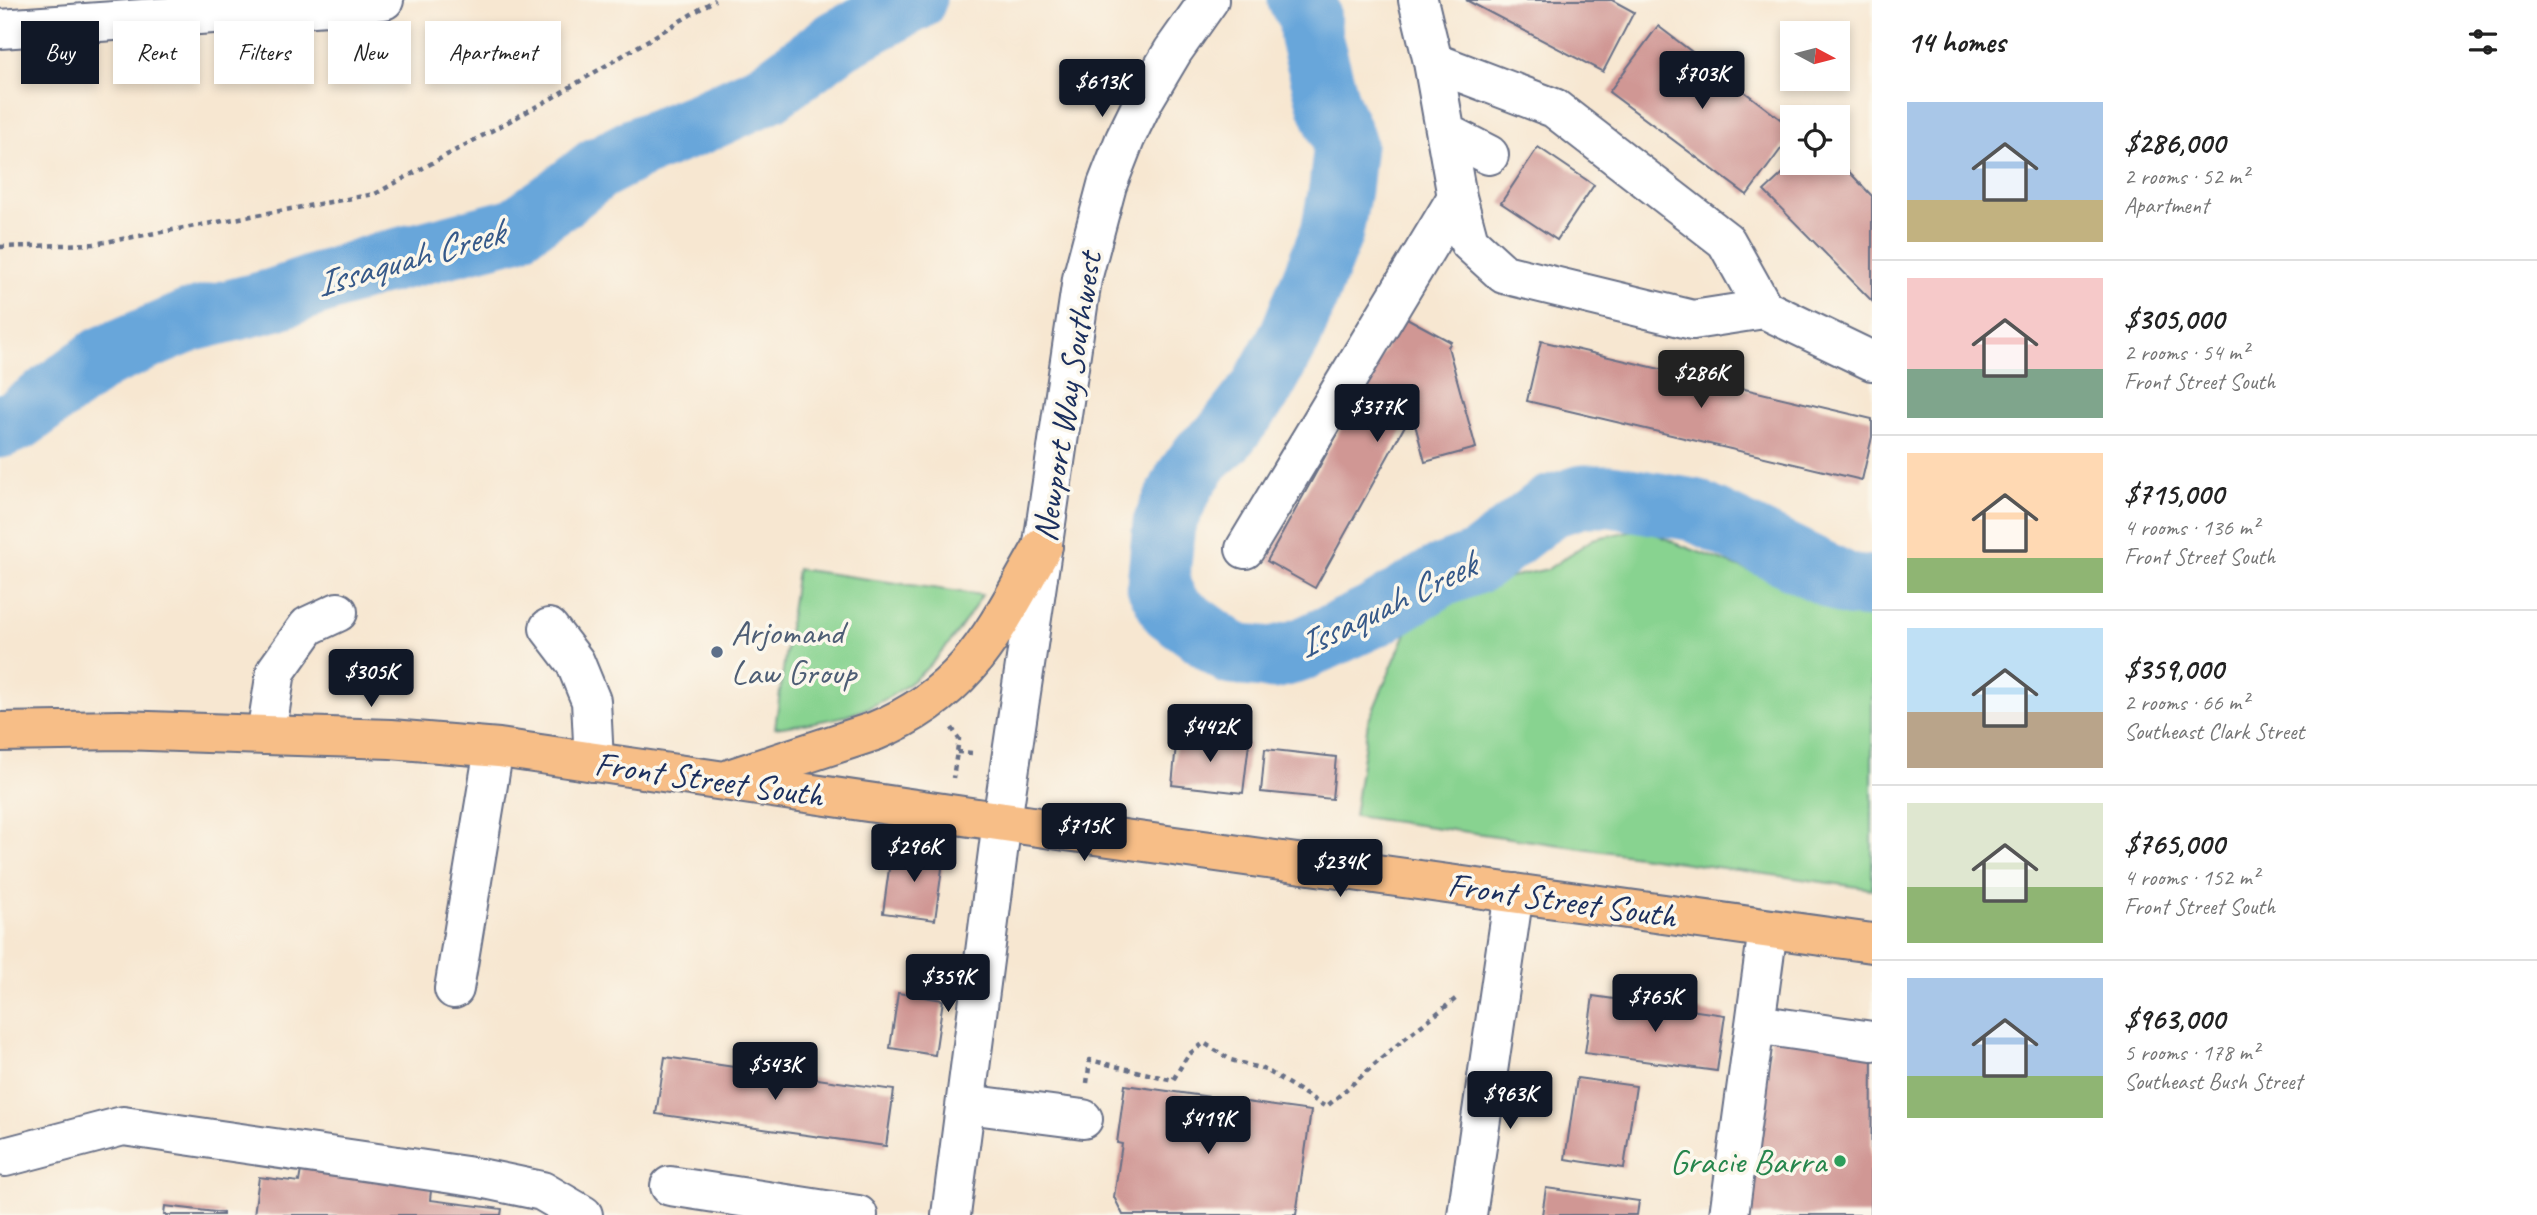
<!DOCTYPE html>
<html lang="en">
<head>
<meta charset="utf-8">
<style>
	:root { --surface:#fff; --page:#f6f6f6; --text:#222; --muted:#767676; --line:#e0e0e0; --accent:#111827 }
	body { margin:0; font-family:Caveat,sans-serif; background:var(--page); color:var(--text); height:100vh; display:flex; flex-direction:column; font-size:26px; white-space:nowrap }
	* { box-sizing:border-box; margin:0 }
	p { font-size:23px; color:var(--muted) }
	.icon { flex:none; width:38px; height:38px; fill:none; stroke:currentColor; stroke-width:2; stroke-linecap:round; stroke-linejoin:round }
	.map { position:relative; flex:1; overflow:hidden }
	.details { display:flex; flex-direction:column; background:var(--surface); width:665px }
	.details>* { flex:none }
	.top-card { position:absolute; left:21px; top:21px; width:665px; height:63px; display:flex; gap:14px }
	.needle { width:46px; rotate:97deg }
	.controls { position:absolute; left:1780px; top:21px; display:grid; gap:14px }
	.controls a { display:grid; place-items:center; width:70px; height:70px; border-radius:0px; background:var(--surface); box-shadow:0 4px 10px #0003; font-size:35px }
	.price { position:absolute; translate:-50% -60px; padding:0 16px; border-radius:7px; background:var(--accent); color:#fff; font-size:23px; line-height:46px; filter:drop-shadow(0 2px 4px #0008) }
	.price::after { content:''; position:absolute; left:50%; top:42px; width:21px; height:16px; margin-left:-10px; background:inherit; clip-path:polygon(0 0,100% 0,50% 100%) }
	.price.current { background:#222; color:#fff }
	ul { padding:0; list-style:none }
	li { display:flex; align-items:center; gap:21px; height:175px; padding:0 35px }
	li+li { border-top:2px solid var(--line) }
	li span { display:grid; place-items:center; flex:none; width:196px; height:140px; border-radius:0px; color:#555 }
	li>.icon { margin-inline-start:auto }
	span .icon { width:84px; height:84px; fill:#fffc; stroke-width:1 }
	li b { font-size:30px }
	h2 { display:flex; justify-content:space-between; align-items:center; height:84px; padding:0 35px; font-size:30px }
	.pill { padding:0 24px; border-radius:0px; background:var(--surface); box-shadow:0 4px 10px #0003; font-size:24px; line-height:63px }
	.pill.current { background:var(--accent); color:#fff }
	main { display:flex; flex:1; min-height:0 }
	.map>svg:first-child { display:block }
</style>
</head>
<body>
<main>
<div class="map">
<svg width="1872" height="1215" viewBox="0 0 1872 1215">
	<rect width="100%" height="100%" fill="#fbf7ec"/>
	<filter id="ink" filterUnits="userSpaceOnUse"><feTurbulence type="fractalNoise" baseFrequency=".0143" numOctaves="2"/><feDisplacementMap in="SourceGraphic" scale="14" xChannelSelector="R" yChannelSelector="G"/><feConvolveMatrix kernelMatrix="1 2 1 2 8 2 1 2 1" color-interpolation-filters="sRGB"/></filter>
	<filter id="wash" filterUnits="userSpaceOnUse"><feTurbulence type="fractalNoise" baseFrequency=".00686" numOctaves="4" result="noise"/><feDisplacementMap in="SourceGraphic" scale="28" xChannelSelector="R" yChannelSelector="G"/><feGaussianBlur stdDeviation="1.57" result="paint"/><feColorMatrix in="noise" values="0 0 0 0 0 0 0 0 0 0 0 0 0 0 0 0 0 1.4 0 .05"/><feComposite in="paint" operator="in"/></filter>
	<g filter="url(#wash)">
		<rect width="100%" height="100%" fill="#f7e7d1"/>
		<!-- green -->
		<path fill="#88d390" stroke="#528177" stroke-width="2" d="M1643,528L1680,545L1851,609L1872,611V889L1354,816L1368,722L1414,614L1501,579L1548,569L1593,539Z
			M797,569L982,595C955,640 923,682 874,705C844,720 807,723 775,728Z"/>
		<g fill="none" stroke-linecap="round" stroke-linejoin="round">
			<!-- river -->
			<path stroke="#67a6da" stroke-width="63" d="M1299,0L1309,12L1311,38L1329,105L1345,144L1340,189L1332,232L1291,335L1260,391L1223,438L1203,455L1185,480L1164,524L1158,585L1171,610L1232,654L1273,658L1296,652L1374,616L1438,577L1480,561L1549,507L1583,496H1611L1694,510L1848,585L1872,587
				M0,427L19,419L102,358L189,321L273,300L372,266L515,229L559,199L597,169L637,148L705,121L768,92L839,40L915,0"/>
		</g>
		<g id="blocks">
			<!-- building -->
			<path fill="#d09794" d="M1466,0H1612L1634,12L1603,72Z
				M1658,26L1792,128V134L1747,195L1609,92Z
				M1538,147L1594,185L1557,240L1501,203Z
				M1838,160L1872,196V301L1764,191L1794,163H1838Z
				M1403,316L1451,342L1448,347L1476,448L1425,462L1412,413L1315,588L1267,561Z
				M1541,341L1872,419V437L1862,480L1527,401Z
				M1177,735L1249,743L1243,793L1172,785Z
				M1265,749L1336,757L1332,799L1261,792Z
				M892,847L944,854L935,920L883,913Z
				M898,993L943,1000L935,1055L890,1048Z
				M1593,996L1725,1015L1717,1071L1585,1053Z
				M1773,1028L1872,1041L1871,1215H1748Z
				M665,1057L894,1090L886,1146L656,1114Z
				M1577,1078L1636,1086L1624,1168L1565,1159Z
				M1125,1085L1311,1111L1296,1215H1123L1114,1197L1122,1144L1117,1143Z
				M302,1164L432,1181L430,1200L502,1209L501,1215H254L259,1177L299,1182Z
				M1546,1188L1639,1201L1637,1215H1542Z
				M165,1206L223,1213V1215H164Z"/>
		</g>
	</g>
	<g filter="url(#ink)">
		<use href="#blocks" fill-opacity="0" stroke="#686f86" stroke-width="2"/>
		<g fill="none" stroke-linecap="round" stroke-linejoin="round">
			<!-- minor casing -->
			<g stroke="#686f86" stroke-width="42">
				<path id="minor" d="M1418,0L1433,62L1457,197L1469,242L1504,274L1693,320L1764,309L1872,361
					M0,29L342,5L384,0
					M1433,62L1554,108L1726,241L1764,309
					M1448,134L1489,155
					M1245,549L1457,197
					M549,628L575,662L591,701L594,762
					M266,735L276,671L308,626L338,612
					M454,989L494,748
					M1755,1024L1872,1041
					M967,1104L1083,1119
					M5,1157L123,1126L480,1178L542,1191L583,1215
					M670,1186L858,1215
					M951,1215L1002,821L1082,279L1107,185L1125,139L1145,98L1173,51L1209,0
					M1467,1215L1514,893
					M1729,1215L1768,929"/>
			</g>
			<!-- major casing -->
			<g stroke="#686f86" stroke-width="42">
				<path id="major" d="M0,732L121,730L266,735L391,739L499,748L1059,830L1872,943
					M732,778L875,731C970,692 995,629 1043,546"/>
			</g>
			<!-- path -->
			<path stroke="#686f86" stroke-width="4.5" stroke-dasharray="5 5" stroke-linecap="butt" d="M0,247L94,244L375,194L552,98L715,0
				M952,728L959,739L953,778
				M957,752L974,753
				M1087,1083L1090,1060L1173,1080L1188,1055L1204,1043L1231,1060L1266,1070L1326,1107L1404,1039L1458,997"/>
			<!-- minor -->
			<use href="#minor" stroke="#fff" stroke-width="38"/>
			<!-- major -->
			<use href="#major" stroke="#f7be87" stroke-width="38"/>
		</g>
	</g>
	<!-- markers -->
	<circle fill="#5c6f8a" stroke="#fbf7ec" stroke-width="2.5" cx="717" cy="652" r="7"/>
	<circle fill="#2e9e5b" stroke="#fbf7ec" stroke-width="2.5" cx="1840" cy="1161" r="7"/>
	<g text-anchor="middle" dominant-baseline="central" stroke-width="7" stroke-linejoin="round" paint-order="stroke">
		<!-- street labels -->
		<g font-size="35" fill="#1b2f5e" stroke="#fbf7ec">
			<text transform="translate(1067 397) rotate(-81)">Newport Way Southwest</text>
			<text transform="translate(709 779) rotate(8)">Front Street South</text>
			<text transform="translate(1562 900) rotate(8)">Front Street South</text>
		</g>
		<!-- service labels -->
		<g font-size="35" fill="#4e5e75" stroke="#fbf7ec" text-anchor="start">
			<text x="731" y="632">Arjomand<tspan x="731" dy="40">Law Group</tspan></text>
		</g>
		<!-- leisure labels -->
		<g font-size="35" fill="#27864d" stroke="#fbf7ec" text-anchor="end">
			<text x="1826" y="1161">Gracie Barra</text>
		</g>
		<!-- water labels -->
		<g font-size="37" font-style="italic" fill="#365989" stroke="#fbf7ec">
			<text transform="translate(409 258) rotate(-16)">Issaquah Creek</text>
			<text transform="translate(1386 605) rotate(-26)">Issaquah Creek</text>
		</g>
	</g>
</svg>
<div class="controls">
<a><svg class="needle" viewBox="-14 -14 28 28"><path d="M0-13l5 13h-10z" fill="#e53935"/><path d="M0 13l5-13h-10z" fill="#767676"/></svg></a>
<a><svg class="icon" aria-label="locate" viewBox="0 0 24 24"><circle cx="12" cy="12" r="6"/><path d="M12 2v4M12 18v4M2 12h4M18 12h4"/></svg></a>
</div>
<b class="price" style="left:1702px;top:111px">$703K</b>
<b class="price" style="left:1102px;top:119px">$613K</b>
<b class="price current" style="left:1701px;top:410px">$286K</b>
<b class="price" style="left:1377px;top:444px">$377K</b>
<b class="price" style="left:371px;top:709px">$305K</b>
<b class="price" style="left:1210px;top:764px">$442K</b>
<b class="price" style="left:1084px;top:863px">$715K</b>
<b class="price" style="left:914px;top:884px">$296K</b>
<b class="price" style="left:1340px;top:899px">$234K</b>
<b class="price" style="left:948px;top:1014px">$359K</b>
<b class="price" style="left:1655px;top:1034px">$765K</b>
<b class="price" style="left:775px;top:1102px">$543K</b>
<b class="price" style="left:1510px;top:1131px">$963K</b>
<b class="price" style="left:1208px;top:1156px">$419K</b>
<div class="top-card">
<a class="pill current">Buy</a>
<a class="pill">Rent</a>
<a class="pill">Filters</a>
<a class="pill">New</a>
<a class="pill">Apartment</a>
</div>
</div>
<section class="details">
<h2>14 homes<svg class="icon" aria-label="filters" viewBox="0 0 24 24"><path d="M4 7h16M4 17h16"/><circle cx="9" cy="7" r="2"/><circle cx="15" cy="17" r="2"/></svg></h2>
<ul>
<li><span style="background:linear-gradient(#a9c7e8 70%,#c2b280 0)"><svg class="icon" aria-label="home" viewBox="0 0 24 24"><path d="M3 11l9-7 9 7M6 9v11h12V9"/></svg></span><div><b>$286,000</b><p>2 rooms · 52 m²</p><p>Apartment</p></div></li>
<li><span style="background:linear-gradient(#f6c9c9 65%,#7fa58c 0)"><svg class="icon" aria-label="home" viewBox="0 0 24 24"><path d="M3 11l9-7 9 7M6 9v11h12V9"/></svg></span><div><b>$305,000</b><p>2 rooms · 54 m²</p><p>Front Street South</p></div></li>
<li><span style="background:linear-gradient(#ffd9b3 75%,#8fb573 0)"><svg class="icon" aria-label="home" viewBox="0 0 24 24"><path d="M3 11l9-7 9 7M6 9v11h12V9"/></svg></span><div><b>$715,000</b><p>4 rooms · 136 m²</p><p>Front Street South</p></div></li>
<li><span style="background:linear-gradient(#bfe0f5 60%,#b9a48a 0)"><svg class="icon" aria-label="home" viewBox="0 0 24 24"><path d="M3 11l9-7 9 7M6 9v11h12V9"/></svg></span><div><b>$359,000</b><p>2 rooms · 66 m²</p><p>Southeast Clark Street</p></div></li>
<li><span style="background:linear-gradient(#dfe7d0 60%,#8fb573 0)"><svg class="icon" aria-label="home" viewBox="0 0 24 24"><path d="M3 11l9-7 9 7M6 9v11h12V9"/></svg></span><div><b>$765,000</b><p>4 rooms · 152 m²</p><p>Front Street South</p></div></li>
<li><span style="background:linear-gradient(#a9c7e8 70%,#8fb573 0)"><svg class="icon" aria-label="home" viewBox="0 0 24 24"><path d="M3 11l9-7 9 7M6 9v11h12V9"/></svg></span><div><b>$963,000</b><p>5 rooms · 178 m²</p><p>Southeast Bush Street</p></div></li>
</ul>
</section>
</main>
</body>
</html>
